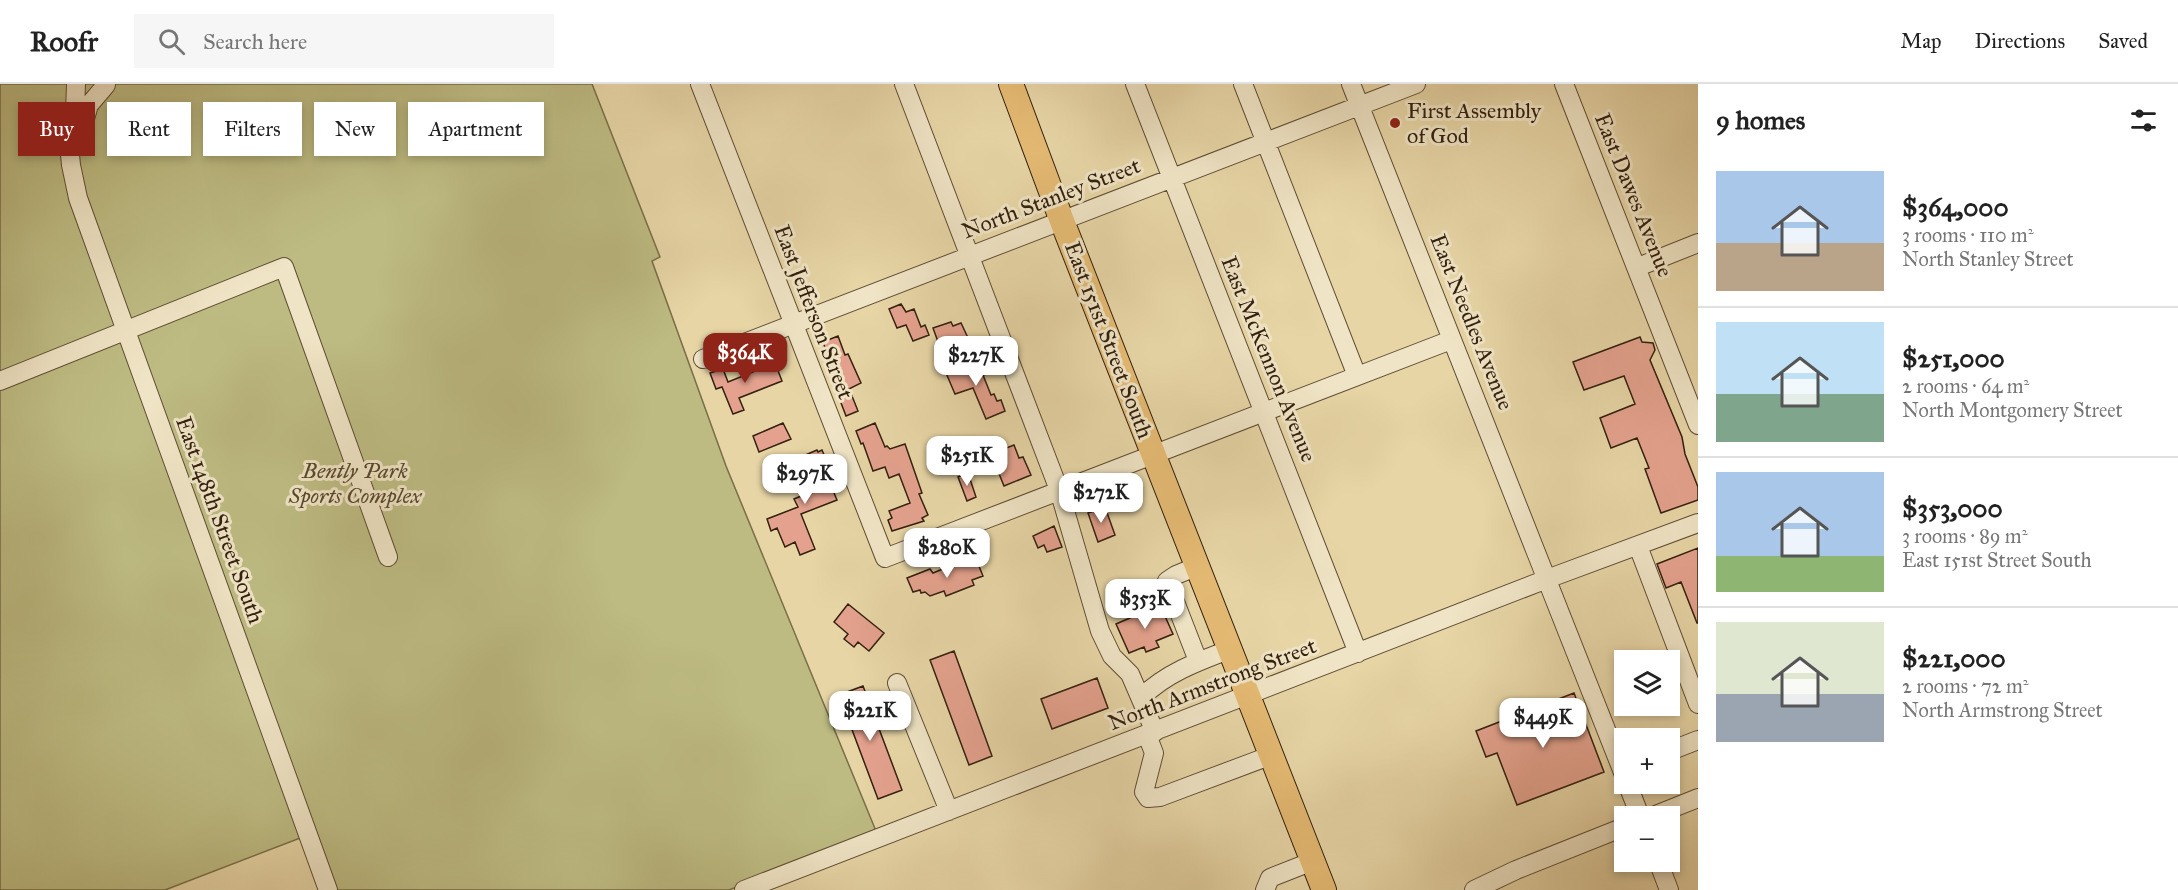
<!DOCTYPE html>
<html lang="en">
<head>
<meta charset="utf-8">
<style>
	:root { --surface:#fff; --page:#f6f6f6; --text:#222; --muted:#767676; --line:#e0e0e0; --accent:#8f2418 }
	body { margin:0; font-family:"IM FELL Great Primer",serif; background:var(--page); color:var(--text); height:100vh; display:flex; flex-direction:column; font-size:22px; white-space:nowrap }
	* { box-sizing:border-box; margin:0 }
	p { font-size:20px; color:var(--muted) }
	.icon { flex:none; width:33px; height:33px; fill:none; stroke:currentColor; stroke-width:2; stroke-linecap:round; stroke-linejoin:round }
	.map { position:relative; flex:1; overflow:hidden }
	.side { display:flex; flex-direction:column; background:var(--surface); width:480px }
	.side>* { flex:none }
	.guide { position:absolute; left:18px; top:18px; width:570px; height:54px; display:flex; gap:12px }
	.buttons { position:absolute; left:1614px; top:566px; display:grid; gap:12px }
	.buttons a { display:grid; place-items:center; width:66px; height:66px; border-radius:0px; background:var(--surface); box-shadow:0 3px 9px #0003; font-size:30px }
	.price { position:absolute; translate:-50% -51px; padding:0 14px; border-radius:12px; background:#fff; color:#222; font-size:20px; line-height:39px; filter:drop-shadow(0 2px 3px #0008) }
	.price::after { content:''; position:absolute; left:50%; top:36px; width:18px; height:14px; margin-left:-9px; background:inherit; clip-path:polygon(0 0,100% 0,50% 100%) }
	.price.on { background:var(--accent); color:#fff }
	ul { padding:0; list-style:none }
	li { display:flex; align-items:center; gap:18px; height:150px; padding:0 18px }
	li+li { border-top:2px solid var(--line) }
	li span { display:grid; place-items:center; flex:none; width:168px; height:120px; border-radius:0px; color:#555 }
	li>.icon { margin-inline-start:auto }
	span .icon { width:72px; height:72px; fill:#fffc; stroke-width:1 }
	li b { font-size:26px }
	h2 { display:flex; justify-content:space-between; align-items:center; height:72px; padding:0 18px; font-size:26px }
	.tag { padding:0 21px; border-radius:0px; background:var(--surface); box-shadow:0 3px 9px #0003; font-size:21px; line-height:54px }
	.tag.on { background:var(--accent); color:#fff }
	header { display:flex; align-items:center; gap:36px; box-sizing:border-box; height:84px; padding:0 30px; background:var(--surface); border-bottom:2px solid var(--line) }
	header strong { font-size:28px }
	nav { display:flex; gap:33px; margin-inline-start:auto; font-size:21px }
	.search { width:420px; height:54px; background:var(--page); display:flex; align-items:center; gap:15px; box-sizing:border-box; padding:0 21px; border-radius:0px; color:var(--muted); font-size:22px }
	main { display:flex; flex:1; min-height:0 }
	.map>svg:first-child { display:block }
</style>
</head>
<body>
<header>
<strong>Roofr</strong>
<div class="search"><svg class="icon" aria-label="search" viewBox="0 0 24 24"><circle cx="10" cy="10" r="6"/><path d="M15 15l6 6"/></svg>Search here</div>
<nav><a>Map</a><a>Directions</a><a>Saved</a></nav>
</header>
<main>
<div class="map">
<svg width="1698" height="806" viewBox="0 0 1698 806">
	<rect width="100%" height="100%" fill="#e7d5a6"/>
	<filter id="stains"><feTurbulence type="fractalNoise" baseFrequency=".00333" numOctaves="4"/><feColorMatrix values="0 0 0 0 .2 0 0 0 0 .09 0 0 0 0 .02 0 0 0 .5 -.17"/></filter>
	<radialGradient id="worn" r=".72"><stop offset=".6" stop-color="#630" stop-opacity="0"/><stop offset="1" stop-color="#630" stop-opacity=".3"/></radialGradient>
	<!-- green -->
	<path fill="#bdbb82" stroke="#786e48" stroke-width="1.5" d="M0,0H592L660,173L652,177L726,382L876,747L729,806H328L308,751L165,806H0Z"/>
	<!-- building -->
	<path fill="#e4a28e" stroke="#33200f" stroke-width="1.5" d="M901,220L906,228L914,225L921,243L925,241L929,251L913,257L906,241L897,244L889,225Z
		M951,238L953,242L961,239L969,256L941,266L933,244Z
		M838,252L845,271L848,270L861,299L841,309L823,258Z
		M1640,253L1642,258L1653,259L1655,266L1650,276L1682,353L1685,370L1698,403V416L1661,429L1645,385L1649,384L1637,354L1611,364L1600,334L1635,320L1624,292L1584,306L1573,278Z
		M977,276V278L981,277L987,290L983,291L991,311L994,310L997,317L1001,316L1005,327L986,335L973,304L955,310L946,289Z
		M775,279L782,297L739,314L744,326L733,330L722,303L716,305L710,289L723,285L728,298Z
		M850,307L858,327L846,332L838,311Z
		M783,339L791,355L759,368L753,352Z
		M875,339L885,363L887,362L890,365L905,360L922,409L919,410L928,431L922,434L924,437L892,447L888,436L892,434L889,427L910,419L899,390L889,394L885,383L873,387L863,359L861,360L856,347Z
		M1014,361L1019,374L1023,373L1031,391L1004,402L991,370Z
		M817,366L818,368L822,366L827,378L823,383L837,416L801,430L815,465L800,471L795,458L785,463L777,444L771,447L767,435L798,423L794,415L818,405L809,386L802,389L798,379L804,376L803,372Z
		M968,389L976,413L967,417L958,393Z
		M1105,423L1115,451L1098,458L1088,429Z
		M1054,442L1062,463L1047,468L1044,461L1038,464L1033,452Z
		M1698,464V539H1697L1681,498L1666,504L1657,480Z
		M976,475L983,492L972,496L974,501L946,512L944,507L930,512L925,508L921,509L920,506L913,508L907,494L930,485L933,489L962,477L963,480Z
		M848,520L884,549L869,567L858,558L854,563L844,555L848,550L834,538Z
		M1160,521L1173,550L1156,557L1159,563L1146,568L1144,563L1129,569L1116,540Z
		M954,567L992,672L969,681L930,576Z
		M1097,594L1108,624L1052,645L1041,615Z
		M863,602L902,706L878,715L839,611Z
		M1574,609L1604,688L1517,721L1497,669L1486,673L1476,647Z"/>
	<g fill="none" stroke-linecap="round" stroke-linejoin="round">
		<!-- minor casing -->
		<g stroke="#604d35" stroke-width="20">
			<path id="minor" d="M76,0L75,29L68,50L71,81L78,114L328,806
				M700,0L885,474L1451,256
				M904,0L1059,406L1100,547L1112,572L1130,590L1155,648
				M1135,0L1358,569
				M1243,0L1357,292
				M1351,0L1624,691
				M1564,0L1698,341
				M81,48L89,21L106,1
				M1638,183L1698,159
				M703,275L1416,0
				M0,297L284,183L388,473
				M1638,462L1698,620
				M1198,577L1167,497L1176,491L1198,482
				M897,599L949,727
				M1142,613C1166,589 1199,577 1231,565
				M1147,651L1154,669L1144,708L1148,714L1160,713L1272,671
				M1670,667L1698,656
				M1627,699L1640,732
				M1653,732L1698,714
				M1658,777L1669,806
				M744,806L1547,495L1698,439
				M1265,806L1270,794L1313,777
				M1474,806L1516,786L1624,743"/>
		</g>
		<!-- major casing -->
		<g stroke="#33200f" stroke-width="26">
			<path id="major" d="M1011,0L1062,137L1324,806"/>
		</g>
		<!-- minor -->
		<use href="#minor" stroke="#efe4c5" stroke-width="18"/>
		<!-- major -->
		<use href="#major" stroke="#e4ba73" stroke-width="24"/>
	</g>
	<!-- markers -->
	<circle fill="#8f2418" stroke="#efe4c5" stroke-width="2" cx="1395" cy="39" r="6"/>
	<g text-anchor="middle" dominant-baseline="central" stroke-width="6" stroke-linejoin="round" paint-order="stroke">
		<!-- poi labels -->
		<g font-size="22" fill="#33200f" stroke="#efe4c5" text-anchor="start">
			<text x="1407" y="26">First Assembly<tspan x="1407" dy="25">of God</tspan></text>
		</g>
		<!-- street labels -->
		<g font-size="22" fill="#33200f" stroke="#efe4c5">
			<text transform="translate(1634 111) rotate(68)">East Dawes Avenue</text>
			<text transform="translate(1051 114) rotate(-21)">North Stanley Street</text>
			<text transform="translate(814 228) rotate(69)">East Jefferson Street</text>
			<text transform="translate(1472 238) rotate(68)">East Needles Avenue</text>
			<text transform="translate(1109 256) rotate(69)">East 151st Street South</text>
			<text transform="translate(1269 275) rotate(68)">East McKennon Avenue</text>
			<text transform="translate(220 436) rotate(70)">East 148th Street South</text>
			<text transform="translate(1212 600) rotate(-21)">North Armstrong Street</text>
		</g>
		<!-- park labels -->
		<g font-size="22" font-style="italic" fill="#56472c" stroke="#efe4c5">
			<text x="355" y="386">Bently Park<tspan x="355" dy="25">Sports Complex</tspan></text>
		</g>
	</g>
	<rect width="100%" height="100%" filter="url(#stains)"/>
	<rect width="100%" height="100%" fill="url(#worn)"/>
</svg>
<div class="buttons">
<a><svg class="icon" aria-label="layers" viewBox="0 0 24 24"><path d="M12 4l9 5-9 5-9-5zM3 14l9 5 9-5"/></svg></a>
<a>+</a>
<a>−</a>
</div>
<b class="price on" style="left:745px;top:300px">$364K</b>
<b class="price" style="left:976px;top:303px">$227K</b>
<b class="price" style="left:967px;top:403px">$251K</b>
<b class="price" style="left:805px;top:421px">$297K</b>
<b class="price" style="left:1101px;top:440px">$272K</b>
<b class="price" style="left:947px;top:495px">$280K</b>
<b class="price" style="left:1145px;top:546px">$353K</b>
<b class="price" style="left:870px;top:658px">$221K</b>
<b class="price" style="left:1543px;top:665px">$449K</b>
<div class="guide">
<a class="tag on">Buy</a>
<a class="tag">Rent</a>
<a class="tag">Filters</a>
<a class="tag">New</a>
<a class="tag">Apartment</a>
</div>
</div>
<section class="side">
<h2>9 homes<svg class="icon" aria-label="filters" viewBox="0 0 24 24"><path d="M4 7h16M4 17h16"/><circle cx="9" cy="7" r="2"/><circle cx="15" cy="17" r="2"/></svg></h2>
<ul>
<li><span style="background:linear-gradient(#a9c7e8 60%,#b9a48a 0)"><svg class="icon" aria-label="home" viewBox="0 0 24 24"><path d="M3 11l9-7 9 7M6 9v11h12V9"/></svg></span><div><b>$364,000</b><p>3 rooms · 110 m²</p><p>North Stanley Street</p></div></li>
<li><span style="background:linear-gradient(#bfe0f5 60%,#7fa58c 0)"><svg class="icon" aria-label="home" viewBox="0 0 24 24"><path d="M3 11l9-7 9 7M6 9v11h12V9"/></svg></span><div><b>$251,000</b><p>2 rooms · 64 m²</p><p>North Montgomery Street</p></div></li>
<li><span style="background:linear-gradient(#a9c7e8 70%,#8fb573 0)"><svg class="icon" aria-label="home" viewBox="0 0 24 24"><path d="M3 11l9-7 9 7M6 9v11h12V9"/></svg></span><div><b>$353,000</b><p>3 rooms · 89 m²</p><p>East 151st Street South</p></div></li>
<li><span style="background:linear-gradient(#dfe7d0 60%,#9aa5b1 0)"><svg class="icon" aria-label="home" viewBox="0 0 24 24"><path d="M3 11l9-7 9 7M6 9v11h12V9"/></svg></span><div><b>$221,000</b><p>2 rooms · 72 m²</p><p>North Armstrong Street</p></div></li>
</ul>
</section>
</main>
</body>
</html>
